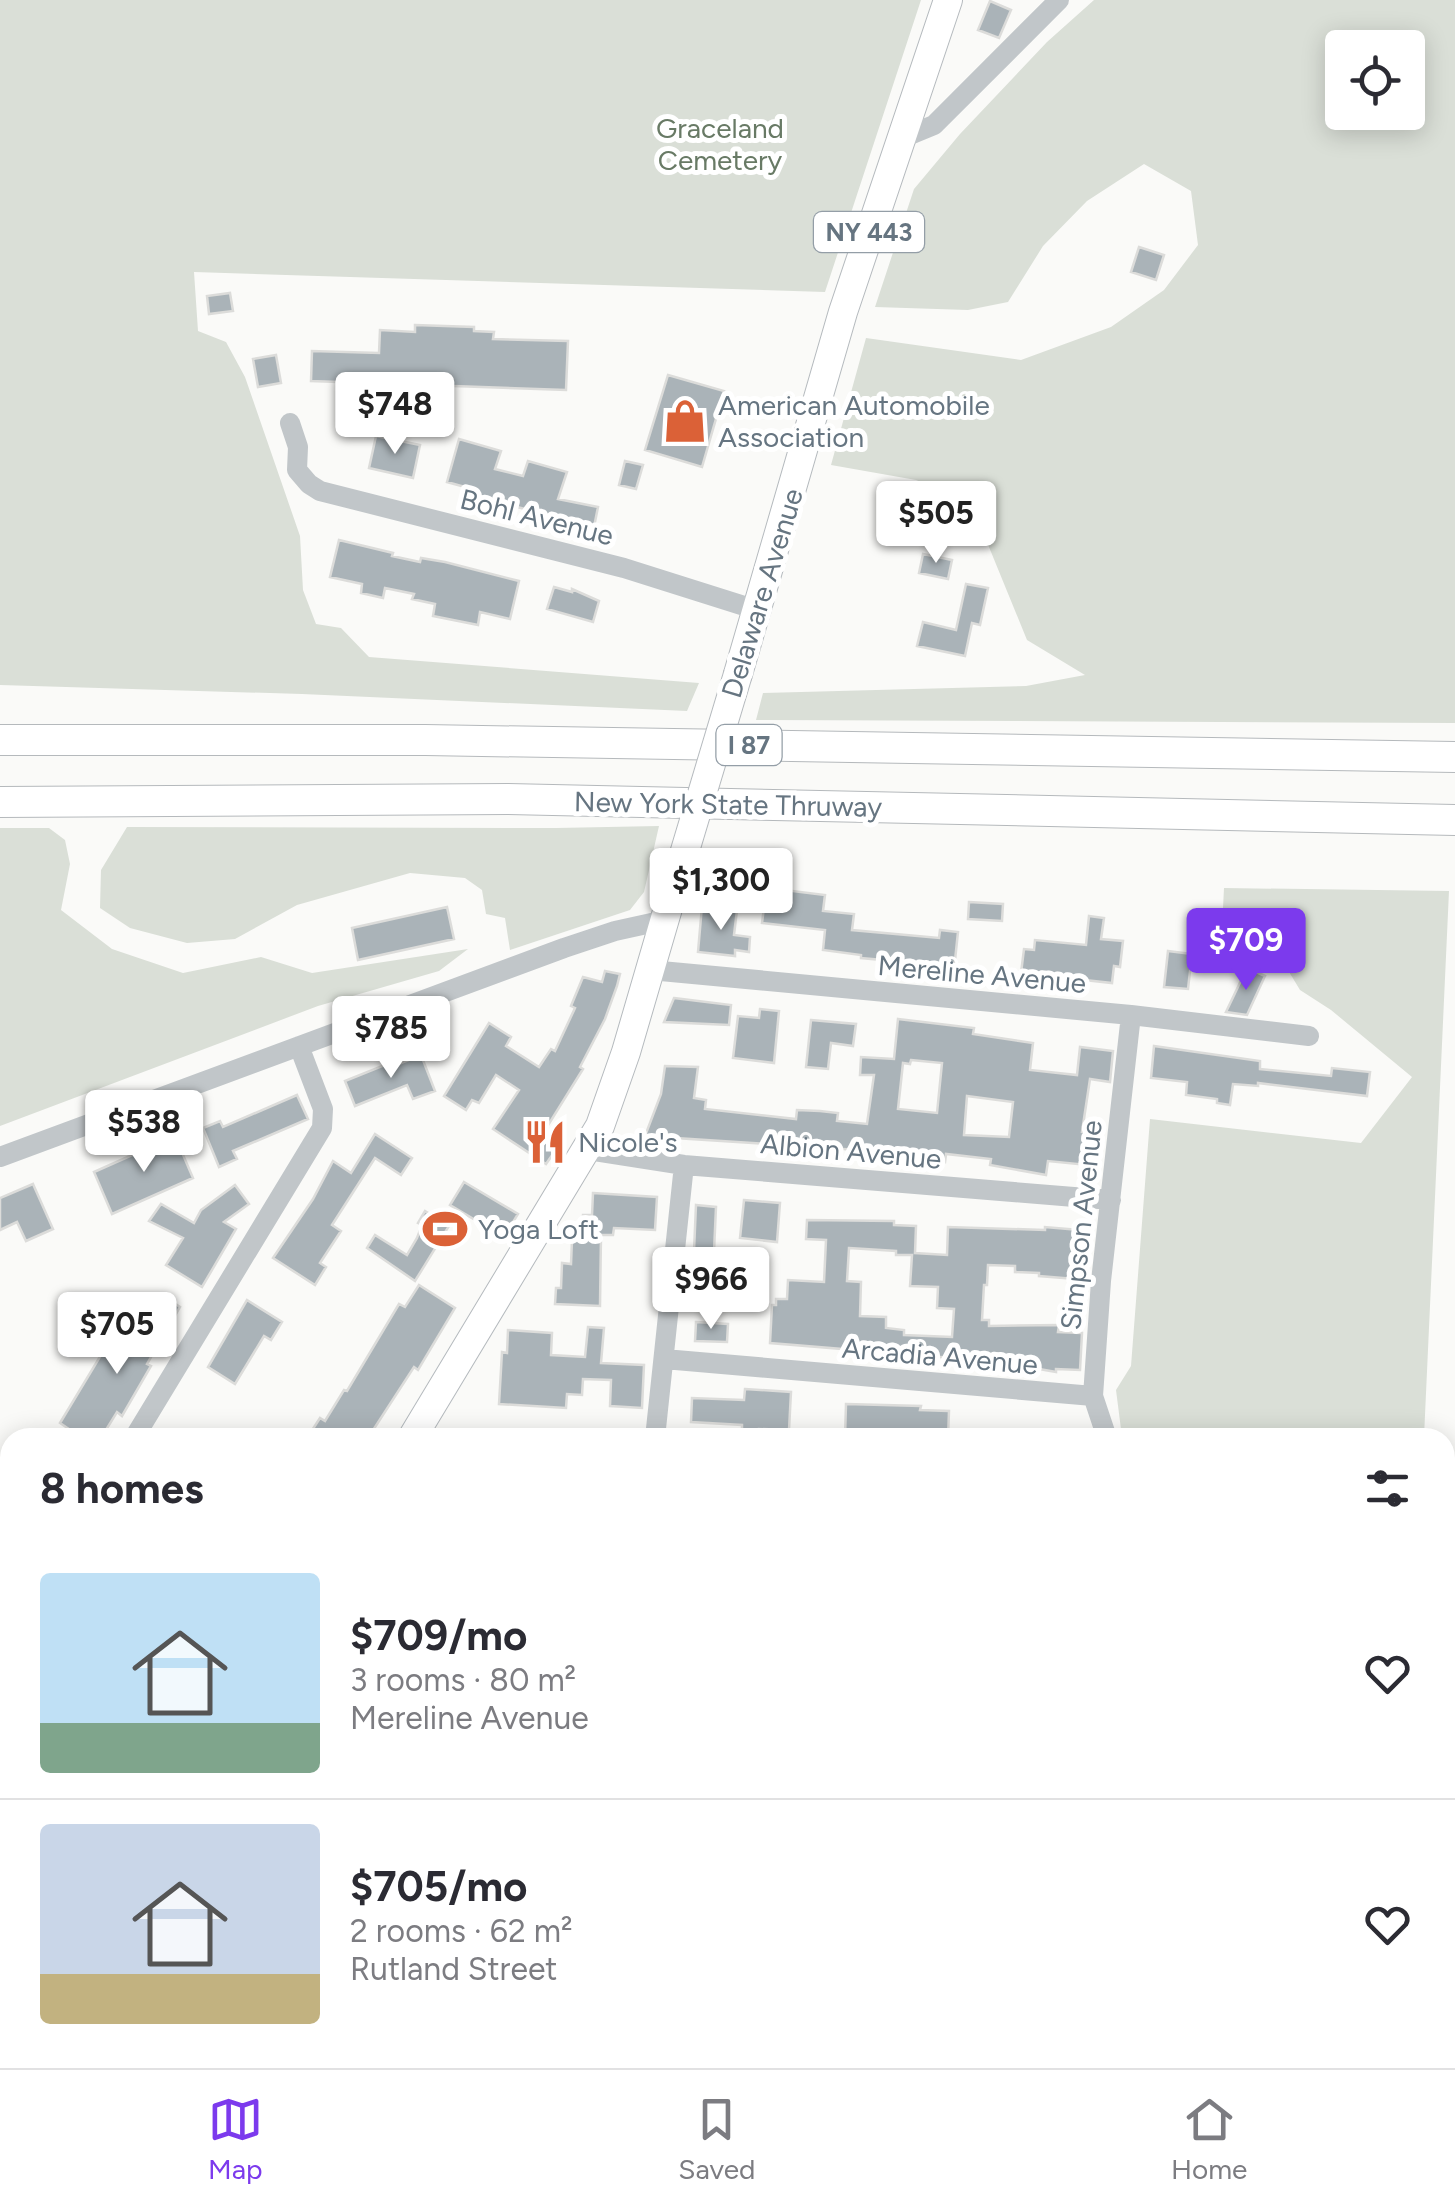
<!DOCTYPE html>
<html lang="en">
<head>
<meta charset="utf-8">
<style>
	:root { --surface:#fff; --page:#f7f7f7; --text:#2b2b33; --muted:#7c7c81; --line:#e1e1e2; --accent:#7c3aed }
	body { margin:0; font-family:Figtree,sans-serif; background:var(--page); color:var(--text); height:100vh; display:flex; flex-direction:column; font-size:38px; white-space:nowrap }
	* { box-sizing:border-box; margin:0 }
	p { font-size:32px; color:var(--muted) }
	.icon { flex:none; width:55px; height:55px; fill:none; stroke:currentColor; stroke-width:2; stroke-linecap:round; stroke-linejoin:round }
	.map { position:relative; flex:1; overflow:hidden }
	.side { position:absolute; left:0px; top:1428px; width:1455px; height:642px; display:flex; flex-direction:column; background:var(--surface); border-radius:30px 30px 0 0; box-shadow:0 5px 25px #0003 }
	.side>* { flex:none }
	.buttons { position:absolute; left:1325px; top:30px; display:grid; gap:20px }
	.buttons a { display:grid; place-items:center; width:100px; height:100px; border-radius:10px; background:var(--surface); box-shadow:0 5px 25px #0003; font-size:50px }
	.price { position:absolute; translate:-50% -85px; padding:0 22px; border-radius:10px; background:#fff; color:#222; font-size:32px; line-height:65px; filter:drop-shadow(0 2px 5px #0008) }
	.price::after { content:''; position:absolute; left:50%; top:60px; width:30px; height:22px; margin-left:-15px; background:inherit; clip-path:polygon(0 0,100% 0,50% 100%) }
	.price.selected { background:var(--accent); color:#fff }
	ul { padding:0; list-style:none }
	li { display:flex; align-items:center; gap:30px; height:250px; padding:0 40px }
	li+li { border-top:2px solid var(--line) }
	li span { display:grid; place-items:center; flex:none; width:280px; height:200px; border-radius:10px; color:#555 }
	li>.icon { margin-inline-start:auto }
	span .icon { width:120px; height:120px; fill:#fffc; stroke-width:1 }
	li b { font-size:42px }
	h2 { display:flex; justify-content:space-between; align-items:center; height:120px; padding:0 40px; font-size:42px }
	.tabs { display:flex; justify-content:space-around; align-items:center; height:140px; border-top:2px solid var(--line); background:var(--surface); font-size:28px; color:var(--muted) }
	.tabs a { display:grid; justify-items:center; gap:5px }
	.tabs .selected { color:var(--accent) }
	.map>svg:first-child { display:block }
</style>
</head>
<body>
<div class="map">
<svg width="1455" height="2068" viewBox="0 0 1455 2068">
	<rect width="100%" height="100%" fill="#fafaf8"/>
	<!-- green -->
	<path fill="#dadfd7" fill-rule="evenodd" d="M0,0H921L825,292L194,272L198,331L226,342L245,377L300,536L303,590L316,624L341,628L369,657L699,683L687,711L302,694L0,685Z
		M1094,0H1455V723L756,720L763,693L1026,686L1085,675L1027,640L971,503L916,480L831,465L866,338L1021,360L1111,327L1164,290L1198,245L1191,191L1144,164L1087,201L1043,246L1008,302L968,310L875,307L914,189L960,134L1047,42ZM1342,48H1408V112H1342Z
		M659,826L644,892L630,910L510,950L505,918L486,914L482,890L465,878L410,873L297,905L235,939L187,943L130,928L100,908L101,870L127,827L556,828Z
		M0,828H49L65,840L70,864L61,910L112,949L183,973L261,957L312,973L468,949L439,971L318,1006L0,1126Z
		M1224,888L1449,891L1424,1437H1122L1116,1390L1131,1366L1150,1119L1361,1143L1412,1077L1331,1010L1300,990L1277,952L1222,928Z"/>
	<!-- building -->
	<path fill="#aab3b8" stroke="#dcdcda" stroke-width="2.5" fill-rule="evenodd" d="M990,1L1011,10L999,38L978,30Z
		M1139,247L1164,255L1156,280L1131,272Z
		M230,293L233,311L209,314L207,296Z
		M415,325L474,327V331L494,332L493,339L568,341L566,390L311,381L312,351L379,353L380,330L415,332Z
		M276,355L281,383L258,387L253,359Z
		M668,375L724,391L702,467L645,450Z
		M376,436L420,445L413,478L369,468Z
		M459,439L501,451L495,469L523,476L528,461L567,472L558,499L598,507L594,527L467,494L469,488L447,482Z
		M625,461L643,465L636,489L619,485Z
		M339,540L393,553L392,556L420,562L421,558L445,562L519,581L510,619L480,612L478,625L433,616L435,604L412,599L414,594L385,588L383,598L361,593L362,584L330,577Z
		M923,554L952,560L948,579L919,573Z
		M966,584L988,588L980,625L972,623L965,656L917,646L923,622L956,630Z
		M554,587L572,592V589L599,601L593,622L547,609Z
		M767,884L785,887L784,890L825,895L823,911L854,914L852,930L939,938L940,930L958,932L954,970L882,964V960L861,958V955L823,950L825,930L762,923Z
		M969,902L1003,904L1002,921L968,919Z
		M702,906L737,910L734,935L750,937L749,952L735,950V956L698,952Z
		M447,907L454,939L358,960L352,928Z
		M1089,916L1104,918L1101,939L1123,941L1120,967L1114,966L1112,983L1021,973L1024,949L1034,950L1035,940L1086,945Z
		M1168,951L1192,954L1188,989L1164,987Z
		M1247,968L1265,976L1247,1015L1226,1012Z
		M605,971L620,974L617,986L605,1019L580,1067L583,1069L545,1130L562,1141L546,1164L493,1129L519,1090L496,1075L479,1103L472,1100L466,1110L444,1096L489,1023L511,1037L506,1046L539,1067L551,1049L555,1051L575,1008L571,1006L583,977L602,982Z
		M674,998L731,1005L729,1025L664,1022Z
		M760,1009L779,1011L774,1063L733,1058L738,1016L759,1018Z
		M898,1019L974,1028L973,1034L1033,1043L1030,1070L1077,1075L1080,1047L1113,1051L1110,1082L1090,1079L1082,1132L1090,1133L1087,1165L1048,1161L1046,1175L990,1165L991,1159L946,1154L945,1162L858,1150L645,1136L661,1094L665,1066L698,1067L694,1098L706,1100L705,1109L796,1119L797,1110L820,1111L838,1113L837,1121L867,1124L874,1075H860L861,1057L894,1059ZM911,1060L942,1063L937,1113L898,1109L903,1063L910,1064ZM967,1096L1013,1102L1009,1137L964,1135Z
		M811,1020L856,1024L853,1046L831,1043L828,1069L806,1067Z
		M1154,1046L1260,1061V1069L1331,1076L1332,1068L1370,1072L1367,1096L1258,1083V1086L1233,1084L1230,1105L1217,1103V1099L1186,1095L1187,1082L1151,1078Z
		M421,1055L435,1091L413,1099L407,1085L355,1106L345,1081L392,1062L394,1066Z
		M297,1095L308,1119L233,1151L237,1159L219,1167L203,1128L220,1121L223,1127Z
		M375,1134L412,1158L401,1175L375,1158L332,1225L341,1231L320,1263L326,1267L315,1285L273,1258L313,1199L333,1161L351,1173Z
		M175,1136L193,1178L112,1214L94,1172Z
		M464,1182L518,1214L504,1237L450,1205Z
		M33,1184L53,1229L26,1241L17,1222L0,1230V1198Z
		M235,1185L249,1204L224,1222L236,1229L202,1287L166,1265L183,1238L149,1221L161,1204L194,1223L201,1210Z
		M593,1193L657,1197L655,1230L614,1228L613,1235H601L600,1306L555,1304L556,1288H561L562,1263L571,1264L572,1240L582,1241L583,1215H592Z
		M744,1200L780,1203L777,1242L740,1238Z
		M696,1205L716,1207L714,1252L694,1251Z
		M425,1211L449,1226L415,1281L367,1248L375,1235L407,1255L417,1238L422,1225L418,1223Z
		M807,1220L894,1221V1225L916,1226L915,1253L947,1255L948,1227L1045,1230V1227L1091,1231L1087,1280L1039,1276V1273L1015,1272V1266L988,1265L987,1285H984L982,1320H989V1326L1059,1325L1058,1332L1082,1333L1080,1370L1056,1369V1372L1011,1364H951V1358L770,1343L772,1305H776V1299H787L788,1280L824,1282L826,1240L806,1239ZM849,1248L896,1251V1255H912L910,1286L938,1287L937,1308L954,1309L952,1337L904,1335V1330L886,1328V1317L860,1316L861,1282L847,1281Z
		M419,1285L455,1308L418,1370L414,1367L368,1438H307L320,1418L325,1421L344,1390L347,1391L399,1304L405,1307Z
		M164,1297L180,1307L147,1364L151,1366L122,1416L117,1412L101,1438H82L60,1423L110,1340L127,1351Z
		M247,1300L282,1322L271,1340L264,1336L235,1384L208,1367Z
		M696,1322L728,1324L727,1342L695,1341Z
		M588,1327L604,1328L601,1363L644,1365L642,1408L610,1406L611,1380L583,1379L582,1395L567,1394L566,1408L499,1404L502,1352L507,1353L508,1330L552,1333L551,1355L585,1357Z
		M745,1389L791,1392L789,1430L759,1429V1438H742V1425L691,1422L692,1398L744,1400Z
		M846,1404L921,1406L920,1410L949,1411L948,1438H845Z"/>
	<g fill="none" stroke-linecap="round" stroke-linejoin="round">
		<!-- major casing -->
		<g stroke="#b5babe" stroke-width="30">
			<path id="major" d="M738,674L843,312L948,0
				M412,1438L600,1126L626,1052L678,874
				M0,1784L10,1791
				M25,2068L30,2060"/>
		</g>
		<!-- highway casing -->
		<g stroke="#b5b9bc" stroke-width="32">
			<path id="highway" d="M0,740H425L1455,757
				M0,802L508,799L1455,820"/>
		</g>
		<!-- minor -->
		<path stroke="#c1c6c9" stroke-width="20" d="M900,139L934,125L1059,0
			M290,423L298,447L297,470L309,484L320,491L624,568L757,610
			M650,970L1131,1015L1309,1036
			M588,1150L684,1165L1111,1200
			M0,1157L564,948L615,931L665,920
			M664,1359L1093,1396
			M134,1438L322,1128L323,1109L299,1046
			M655,1438L684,1165
			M1107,1438L1093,1396L1101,1281L1131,1015
			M0,1539L10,1545
			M1445,1646L1455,1647
			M951,2060L1084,2068
			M456,2068L473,2060"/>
		<!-- major -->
		<use href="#major" stroke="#fff" stroke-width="28"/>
		<!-- highway -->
		<use href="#highway" stroke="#fff" stroke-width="30"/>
		<!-- major-bridge casing -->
		<g stroke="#b5babe" stroke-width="30" stroke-linecap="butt">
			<path id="major-bridge" d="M678,874L738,674"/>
		</g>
		<!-- major-bridge -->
		<use href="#major-bridge" stroke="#fff" stroke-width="28"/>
	</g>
	<!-- icons -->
	<defs>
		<g id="shop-bare" transform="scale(3.45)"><path d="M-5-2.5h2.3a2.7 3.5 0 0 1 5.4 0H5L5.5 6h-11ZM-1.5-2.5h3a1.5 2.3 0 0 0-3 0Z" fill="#db6137" stroke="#fff" stroke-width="2.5" paint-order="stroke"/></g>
		<g id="restaurant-bare" transform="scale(3.45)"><path d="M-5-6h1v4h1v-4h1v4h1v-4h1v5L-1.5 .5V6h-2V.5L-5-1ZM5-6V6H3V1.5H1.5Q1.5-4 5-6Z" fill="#db6137" stroke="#fff" stroke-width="2.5" paint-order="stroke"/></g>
		<g id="stadium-bare" transform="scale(3.45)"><path d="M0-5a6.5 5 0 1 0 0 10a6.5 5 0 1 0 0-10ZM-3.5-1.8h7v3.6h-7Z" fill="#db6137" stroke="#fff" stroke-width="2.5" paint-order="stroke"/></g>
	</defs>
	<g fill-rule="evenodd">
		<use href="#shop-bare" x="685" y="421"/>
		<use href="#restaurant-bare" x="545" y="1142"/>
		<use href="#stadium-bare" x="445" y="1229"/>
	</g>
	<g text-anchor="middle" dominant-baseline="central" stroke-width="10" stroke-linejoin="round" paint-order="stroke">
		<!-- shield labels -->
		<g fill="#fff" stroke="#949ea7" stroke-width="2.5">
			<rect x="814" y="212" width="110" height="40" rx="8"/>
			<rect x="716.5" y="725" width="65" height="40" rx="8"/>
		</g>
		<g font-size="25" font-weight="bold" fill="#667581">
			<text x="869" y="232">NY 443</text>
			<text x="749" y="745">I 87</text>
		</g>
		<!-- park labels -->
		<g font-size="28" fill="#687a65" stroke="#fff">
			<text x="720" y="128">Graceland<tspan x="720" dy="32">Cemetery</tspan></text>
		</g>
		<!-- poi labels -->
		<g font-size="28" fill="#667581" stroke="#fff" text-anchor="start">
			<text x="718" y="405">American Automobile<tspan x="718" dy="32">Association</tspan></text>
			<text x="578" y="1142">Nicole's</text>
			<text x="478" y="1229">Yoga Loft</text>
		</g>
		<!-- street labels -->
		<g font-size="28" fill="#667581" stroke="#fff">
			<text transform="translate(537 517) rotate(14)">Bohl Avenue</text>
			<text transform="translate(762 593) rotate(-73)">Delaware Avenue</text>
			<text transform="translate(728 804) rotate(1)">New York State Thruway</text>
			<text transform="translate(982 974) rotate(5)">Mereline Avenue</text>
			<text transform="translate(851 1151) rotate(5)">Albion Avenue</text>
			<text transform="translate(1081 1225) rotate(-84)">Simpson Avenue</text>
			<text transform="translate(940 1356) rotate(5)">Arcadia Avenue</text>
		</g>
	</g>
</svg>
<div class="buttons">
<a><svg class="icon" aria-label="locate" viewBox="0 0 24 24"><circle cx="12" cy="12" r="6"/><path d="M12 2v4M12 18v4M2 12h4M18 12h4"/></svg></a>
</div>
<b class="price" style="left:395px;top:457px">$748</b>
<b class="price" style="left:936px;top:566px">$505</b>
<b class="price" style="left:721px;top:933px">$1,300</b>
<b class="price selected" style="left:1246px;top:993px">$709</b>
<b class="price" style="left:391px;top:1081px">$785</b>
<b class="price" style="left:144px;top:1175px">$538</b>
<b class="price" style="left:711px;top:1332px">$966</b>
<b class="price" style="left:117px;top:1377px">$705</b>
<section class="side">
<h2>8 homes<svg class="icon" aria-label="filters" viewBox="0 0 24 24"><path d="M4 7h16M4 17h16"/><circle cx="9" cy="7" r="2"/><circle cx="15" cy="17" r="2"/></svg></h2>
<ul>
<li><span style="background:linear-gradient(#bfe0f5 75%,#7fa58c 0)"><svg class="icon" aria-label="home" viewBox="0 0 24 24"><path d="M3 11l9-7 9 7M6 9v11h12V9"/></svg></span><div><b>$709/mo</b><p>3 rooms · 80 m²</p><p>Mereline Avenue</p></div><svg class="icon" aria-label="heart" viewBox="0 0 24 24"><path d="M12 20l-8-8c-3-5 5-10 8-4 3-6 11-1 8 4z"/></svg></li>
<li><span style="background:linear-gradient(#c9d6e8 75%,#c2b280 0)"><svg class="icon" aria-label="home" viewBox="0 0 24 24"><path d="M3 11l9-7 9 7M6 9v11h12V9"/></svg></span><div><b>$705/mo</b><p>2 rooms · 62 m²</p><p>Rutland Street</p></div><svg class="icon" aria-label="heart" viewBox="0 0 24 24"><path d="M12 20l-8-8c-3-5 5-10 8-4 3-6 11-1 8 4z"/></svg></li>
</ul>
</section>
</div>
<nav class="tabs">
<a class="selected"><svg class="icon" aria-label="map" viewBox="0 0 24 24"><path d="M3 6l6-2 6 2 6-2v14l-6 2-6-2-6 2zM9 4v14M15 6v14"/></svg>Map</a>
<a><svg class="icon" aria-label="saved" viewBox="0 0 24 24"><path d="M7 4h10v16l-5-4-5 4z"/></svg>Saved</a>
<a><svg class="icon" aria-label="home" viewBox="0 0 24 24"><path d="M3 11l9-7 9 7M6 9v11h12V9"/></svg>Home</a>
</nav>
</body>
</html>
